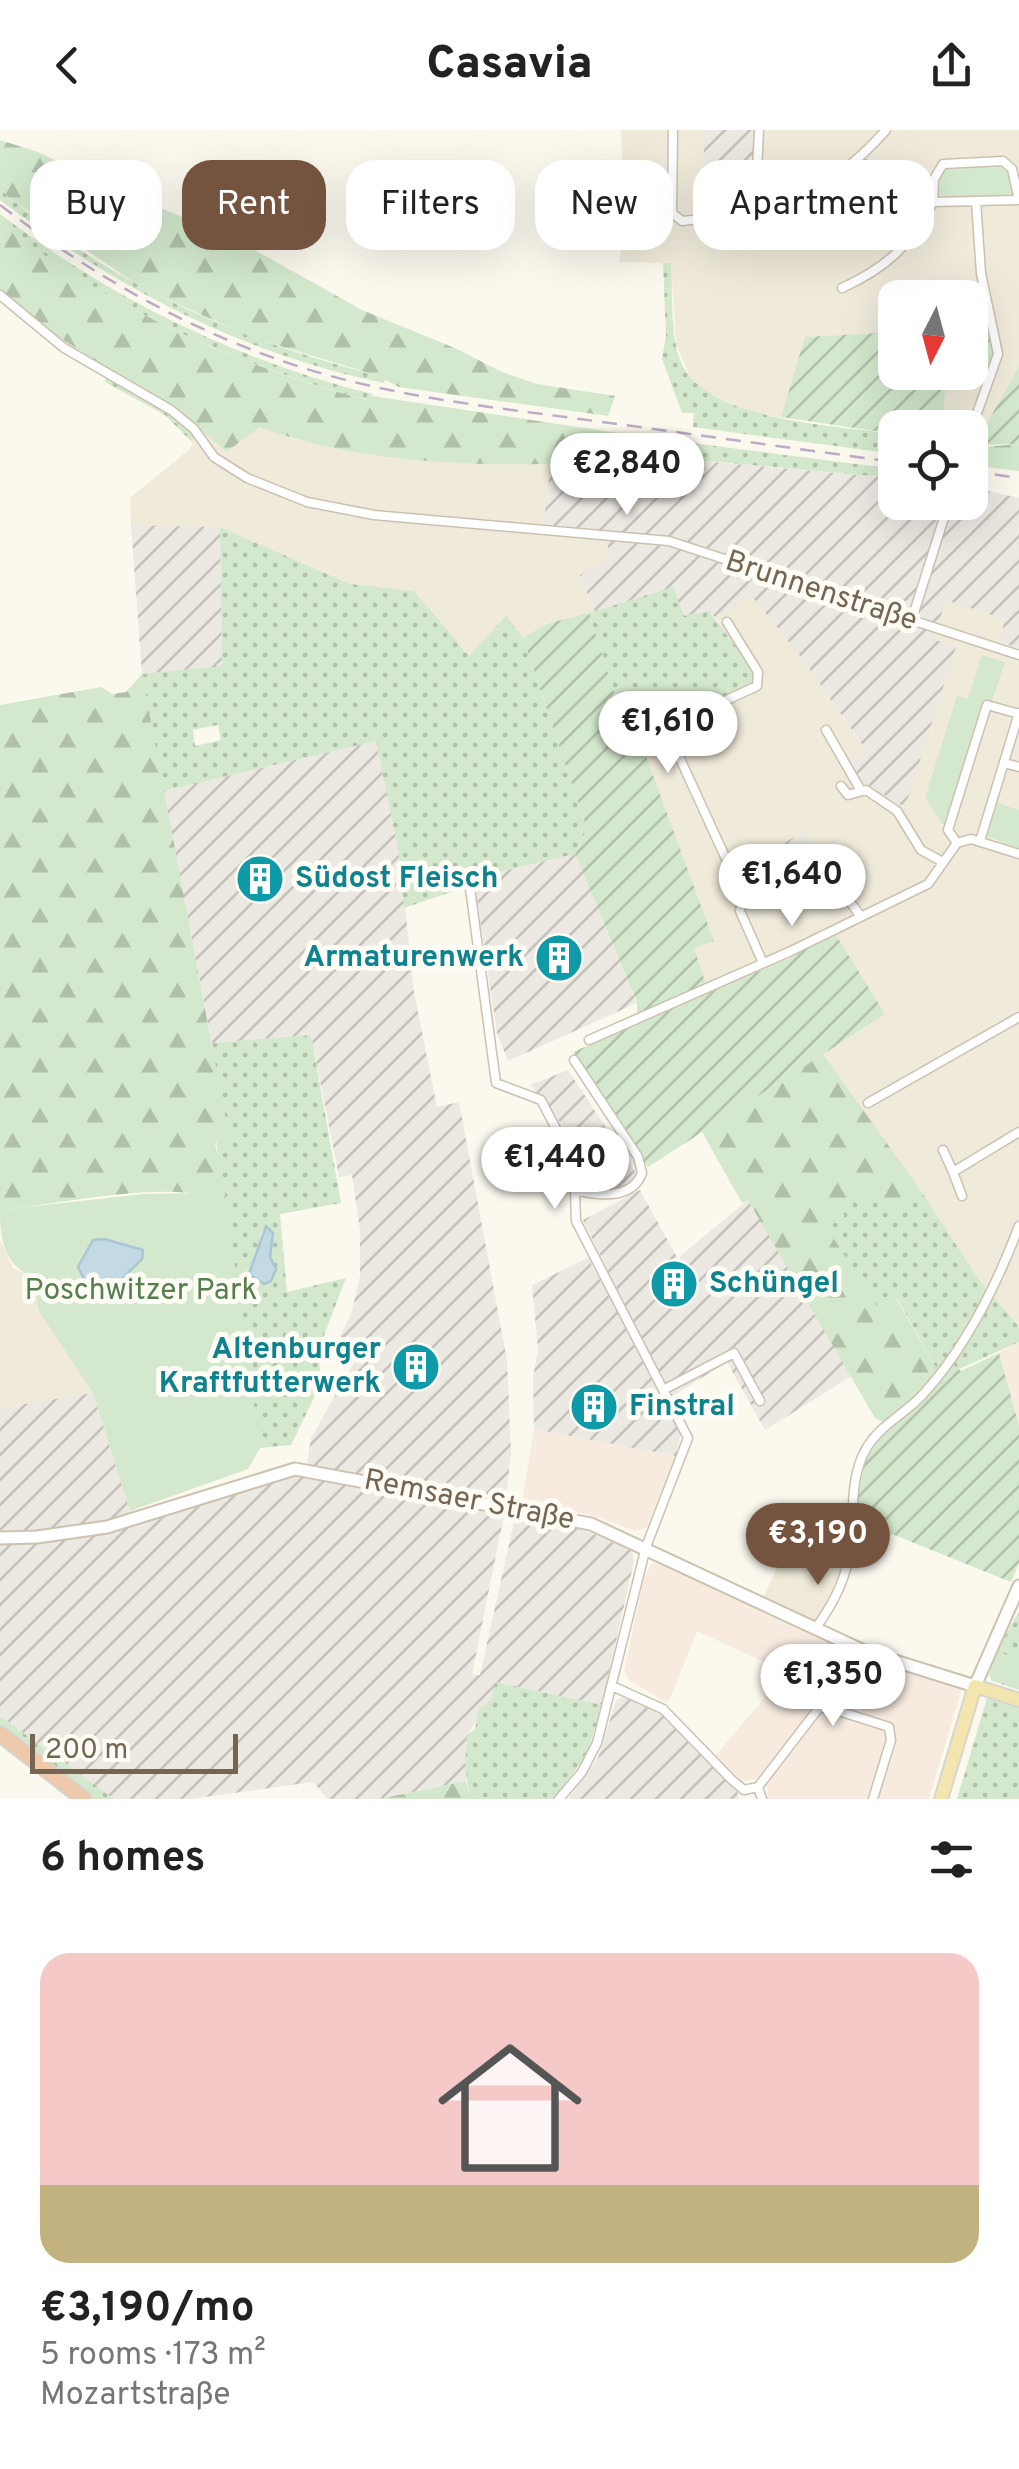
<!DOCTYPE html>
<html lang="en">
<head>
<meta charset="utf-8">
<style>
	:root { --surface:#fff; --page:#f2f2f2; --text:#222; --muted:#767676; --line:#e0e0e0; --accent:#74543e }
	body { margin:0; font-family:Overpass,sans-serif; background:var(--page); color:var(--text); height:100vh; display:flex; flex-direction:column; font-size:38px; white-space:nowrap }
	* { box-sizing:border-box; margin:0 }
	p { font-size:32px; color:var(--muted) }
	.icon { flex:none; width:55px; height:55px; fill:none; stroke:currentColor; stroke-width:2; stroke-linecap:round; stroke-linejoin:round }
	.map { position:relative; height:1669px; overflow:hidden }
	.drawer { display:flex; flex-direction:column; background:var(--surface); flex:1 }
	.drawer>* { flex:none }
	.top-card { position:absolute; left:30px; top:30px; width:960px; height:90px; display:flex; gap:20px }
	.needle { width:65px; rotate:186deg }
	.tools { position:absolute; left:878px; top:150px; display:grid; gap:20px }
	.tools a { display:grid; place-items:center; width:110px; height:110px; border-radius:20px; background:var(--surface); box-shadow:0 10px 40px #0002; font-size:50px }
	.scale { position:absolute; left:30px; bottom:25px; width:208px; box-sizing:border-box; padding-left:10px; border:5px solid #756552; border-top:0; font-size:28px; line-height:35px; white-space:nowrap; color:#756552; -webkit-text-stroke:8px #fefcf4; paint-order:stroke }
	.price { position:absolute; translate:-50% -85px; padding:0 22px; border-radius:35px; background:#fff; color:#222; font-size:32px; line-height:65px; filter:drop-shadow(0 2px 5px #0008) }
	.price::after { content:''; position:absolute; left:50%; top:60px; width:30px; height:22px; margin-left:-15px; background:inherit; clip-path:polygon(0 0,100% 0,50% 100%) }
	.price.on { background:var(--accent); color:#fff }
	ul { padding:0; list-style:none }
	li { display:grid; align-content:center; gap:20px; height:530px; padding:0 40px }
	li+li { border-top:2px solid var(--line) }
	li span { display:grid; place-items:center; height:310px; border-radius:30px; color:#555 }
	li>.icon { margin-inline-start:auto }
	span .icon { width:180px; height:180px; fill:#fffc; stroke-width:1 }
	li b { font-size:42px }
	h2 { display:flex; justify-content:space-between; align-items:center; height:120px; padding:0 40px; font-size:42px }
	.pill { padding:0 35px; border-radius:30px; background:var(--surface); box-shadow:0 10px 40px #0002; font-size:35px; line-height:90px }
	.pill.on { background:var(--accent); color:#fff }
	header { display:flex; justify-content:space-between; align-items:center; height:130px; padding:0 40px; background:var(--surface); font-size:45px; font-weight:800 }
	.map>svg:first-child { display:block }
</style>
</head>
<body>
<header><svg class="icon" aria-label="back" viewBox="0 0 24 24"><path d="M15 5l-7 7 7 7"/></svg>Casavia<svg class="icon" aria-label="share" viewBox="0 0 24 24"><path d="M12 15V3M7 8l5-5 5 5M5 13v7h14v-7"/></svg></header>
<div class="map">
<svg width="1019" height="1669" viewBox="0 0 1019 1669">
	<defs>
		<pattern id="industrial-furrows" width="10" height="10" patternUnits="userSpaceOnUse" patternTransform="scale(2.5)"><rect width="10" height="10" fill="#ece8e2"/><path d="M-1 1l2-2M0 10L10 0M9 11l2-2" fill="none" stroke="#c4c0ba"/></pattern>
		<pattern id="grass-dots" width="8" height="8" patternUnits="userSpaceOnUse" patternTransform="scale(2.5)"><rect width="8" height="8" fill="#d3e8cd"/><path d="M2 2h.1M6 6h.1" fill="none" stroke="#b0c0a9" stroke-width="1.8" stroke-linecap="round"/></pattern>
		<pattern id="forest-firs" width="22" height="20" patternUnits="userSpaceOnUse" patternTransform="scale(2.5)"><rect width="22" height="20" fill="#d3e8cd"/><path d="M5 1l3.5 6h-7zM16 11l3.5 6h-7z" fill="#b0c0a9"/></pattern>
		<pattern id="garden-furrows" width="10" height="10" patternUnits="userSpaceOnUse" patternTransform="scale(2.5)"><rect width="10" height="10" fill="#d3e8cd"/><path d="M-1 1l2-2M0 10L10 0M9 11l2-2" fill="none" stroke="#b0c0a9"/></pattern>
	</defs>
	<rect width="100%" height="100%" fill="#fbf8ee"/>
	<!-- residential -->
	<path fill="#efeada" d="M621,0H1019V236L975,315L970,314V298L943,297L946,243L992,239L990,198L970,196V168H895V202L806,207L781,287L757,285L695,258L676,214L671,133L619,132L624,101Z
		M197,294L226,322L260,296L294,309L399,327L551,334L542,404L604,410L614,426L580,445L595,482L546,494L523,508L506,487L469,527L414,461L350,454L220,397L131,395L130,368L191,318Z
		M750,463L798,523L866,621L861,651L955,517L932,509L946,469L1006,489L1000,512L1019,518V1197L979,1150L823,924L884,884L833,803L790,828L640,893L637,885L694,818L714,811L640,611L630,613L628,607L750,556L717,489Z
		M0,1110L13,1138L33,1148L40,1181L93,1263L0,1278Z
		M800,1389L824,1404L845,1431L816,1495L764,1466Z"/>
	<!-- commercial -->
	<path fill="#f7ebe0" d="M1019,1212V1296L999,1223Z
		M534,1299L676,1326L647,1397L636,1401L591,1385L522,1372Z
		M661,1433L760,1475L818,1507L962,1558L929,1669H767L768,1659L759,1649L743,1651L737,1646L716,1625L783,1546L779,1539L697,1501L668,1573L630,1551L624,1541L644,1448L651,1434Z"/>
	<!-- industrial -->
	<path fill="url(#industrial-furrows)" d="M705,0H756L753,46L721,45L720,68L708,67V61H702Z
		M654,327L895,348V372H970V357L1019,368V518L1000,512L1005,489L946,470L933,509L956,517L905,677L861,651L852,632L866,620L798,523L750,464L717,489L709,481L684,486L672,458L595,482L580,445L613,426L604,410L542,404L551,334Z
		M131,395L220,397L222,537L142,544Z
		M376,611L400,729L414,862L437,977L459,972L507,1230L511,1324L504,1385L472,1544L480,1545L516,1383L571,1394L632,1421L634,1431L602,1575L495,1552L491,1570L467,1605L466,1651L379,1669H328L313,1652L191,1669H114L0,1586V1278L93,1263L130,1381L139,1393L283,1345L305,1347L311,1308L354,1232L333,1220L351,1185L360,1146V1100L352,1045L339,1047L311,905L212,913L163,661Z
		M802,703L824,733L829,749L797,766L770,721Z
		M575,724L637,873L508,931L497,903L476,764L481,755L474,748Z
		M568,940L638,1046L621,1057L597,1063L588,1058L582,1033L558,989L530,955Z
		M640,1060L680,1133V1126L748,1070L853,1245L765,1300L727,1232L666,1270L681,1301L676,1326L534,1299L533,1248L538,1220L532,1155L588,1128L629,1203L638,1201L583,1090Z
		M625,1564L660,1581L737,1660L739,1669H568L598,1628L616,1571Z"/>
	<!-- grass -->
	<path fill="url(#grass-dots)" fill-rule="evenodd" d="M0,59C106,153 239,210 375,245L385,249L384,253C243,224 116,158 0,70Z
		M0,84C113,170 234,229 372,264L371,271C234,235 112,179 0,93Z
		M663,133H671C673,163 670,198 679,227C699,292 836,295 895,304V324L693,297L694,283H682L662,229L666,206Z
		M106,246L170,281L195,302L192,312L165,285L105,252Z
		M692,313L895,339V348L685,329L687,315Z
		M220,397L350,454L414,461L469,526L506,486L523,508L587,699L575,724L461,751L465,757L404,778L400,729L376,611L163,661L142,544L222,536ZM218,595L221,610L195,616L193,600Z
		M673,457L684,486L709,481L750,535L755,550L750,557L628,607L589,483Z
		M311,905L341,1073L280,1084L287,1162L346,1148L318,1221L321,1253L291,1315L260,1318L218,1036L212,913ZM262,1101L273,1107L270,1130L254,1133Z
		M921,1061L979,1150L1019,1197V1212L941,1247L897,1168L877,1176L826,1098L844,1086L839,1070H881L893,1082Z
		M1019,1481V1527L996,1523Z
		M495,1552L602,1575L587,1624L554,1669H484L469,1663L465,1637L467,1605L475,1599L479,1579L491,1570Z
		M987,1568L1019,1575V1669H957Z
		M0,1586L114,1669H70L0,1613Z"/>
	<!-- forest -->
	<path fill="url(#forest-firs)" d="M0,10L38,22L125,64L228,105L362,180L457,219L502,242L537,254L615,266L608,286L399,257L375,245L251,207L142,158L12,70L0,59Z
		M0,93C112,179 234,235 370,271L372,266L678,312L682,329C635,326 590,333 543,334C451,336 346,329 260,297L226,322C159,256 68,226 0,161Z
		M1019,314V341L970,335L974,318Z
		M142,544L229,1006L215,1013L226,1069C157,1050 70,1073 0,1080V575L101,557L112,564L126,562Z
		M823,924L921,1061L893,1083L881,1070H839L844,1086L827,1098L877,1176L896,1168L941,1247L928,1266L890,1295L875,1288L748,1070L742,1073L702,1002Z
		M996,1523L1019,1527V1560L992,1551L989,1545Z
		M466,1651L469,1663L484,1669H379Z"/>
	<!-- park -->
	<path fill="#d3e8cd" d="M1000,33L1009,40L1013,66L938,68L941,42L948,35Z
		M982,525L1005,532L992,571L984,570L944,695L925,668L957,566L968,569Z
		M995,672L1019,680V719L985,705Z
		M206,1063L226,1069L260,1318L248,1339L130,1381L93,1263L39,1181L33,1148C4,1133 0,1112 0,1080L144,1064Z"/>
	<!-- garden -->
	<path fill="url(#garden-furrows)" d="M970,196L990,198L993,239L970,238Z
		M895,202V242L946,243L943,297L895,298V304L781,287L805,207Z
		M1019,236V314L975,315Z
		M589,483L630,613L640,610L714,811L694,818L706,855L637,885V872L575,724L587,699L523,508L546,494Z
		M834,802L885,884L648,1037L573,922L790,828Z
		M999,1223L1019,1296V1433L1011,1452L892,1404L851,1438L856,1373L866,1328L890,1295L928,1266L950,1232L961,1241Z"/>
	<!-- water -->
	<path fill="#c3d9e4" stroke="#aac6d5" stroke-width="2.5" d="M266,1096L273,1103L270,1127L276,1139L271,1151L264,1154L249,1144Z
		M104,1109L143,1120L142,1129L117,1154L84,1149L78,1137L93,1110Z"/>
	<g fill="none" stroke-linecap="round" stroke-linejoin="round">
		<!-- street casing -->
		<g stroke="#cbc1b1" stroke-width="11">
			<path id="street" d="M673,0L672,83L682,91C772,82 824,70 886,0
				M1003,31L1012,39L1019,70L933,72L934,49L943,34Z
				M857,32L933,55
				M755,82L759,0
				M842,158C886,138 911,115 933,72
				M0,165L64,218L171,280L194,299L214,327L247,348L307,372L374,385L669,411L1019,525
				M970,303L998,224L981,143L976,71
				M727,492L758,542L757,556L666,598L743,766L740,781L763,833
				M911,492L949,372
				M826,600L860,659
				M1004,633L1019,637
				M841,656L848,665L866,660L897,681L921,720L941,731
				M980,711L1019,583
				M957,713L948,700L987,575L1019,584
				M822,734L859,784
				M470,758L496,953L541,970L574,1033L576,1091L688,1308L646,1417L597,1613L582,1642L559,1669
				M589,910L791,821L928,754L957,713L971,709L1019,724
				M574,930L638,1027L642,1043C632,1070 599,1066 575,1060
				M868,973L1019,887
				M943,1020L953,1042
				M962,1066L953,1042L1019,1002
				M665,1259L734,1223L760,1271
				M815,1499C829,1480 843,1455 848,1431C856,1394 847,1352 866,1319C881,1293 908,1283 926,1261C968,1214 997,1154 1019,1096
				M612,1556L663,1579L732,1650L744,1660L758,1657L762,1669
				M758,1657L818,1579L826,1577L889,1597L891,1610L873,1669"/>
		</g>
		<!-- secondary casing -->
		<g stroke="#cdc2b0" stroke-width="15">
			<path id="secondary" d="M0,1408L37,1407L107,1397L295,1339L591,1394L866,1522L975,1556L1019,1456"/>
		</g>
		<!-- primary casing -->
		<g stroke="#d8d4cf" stroke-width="16">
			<path id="primary" d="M941,1669L975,1556L1019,1570"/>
		</g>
		<!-- highway casing -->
		<g stroke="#d8d4cf" stroke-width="18">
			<path id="highway" d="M0,1604L84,1669"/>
		</g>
		<!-- street -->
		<use href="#street" stroke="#fff" stroke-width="8"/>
		<!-- secondary -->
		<use href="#secondary" stroke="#fff" stroke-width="11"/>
		<!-- primary -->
		<use href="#primary" stroke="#f2e5ae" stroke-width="12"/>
		<!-- highway -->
		<use href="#highway" stroke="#eec9ac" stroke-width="14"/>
		<!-- rail -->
		<path stroke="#beabc6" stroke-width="2.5" stroke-dasharray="15 10" stroke-linecap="butt" d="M0,75C89,143 184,198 291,234C384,265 482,276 580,289C685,303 790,318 895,332
			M970,341L1019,348"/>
	</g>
	<!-- icons -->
	<defs>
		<g id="building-disc" transform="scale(2.5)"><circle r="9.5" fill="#0f9aa8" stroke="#fefcf4"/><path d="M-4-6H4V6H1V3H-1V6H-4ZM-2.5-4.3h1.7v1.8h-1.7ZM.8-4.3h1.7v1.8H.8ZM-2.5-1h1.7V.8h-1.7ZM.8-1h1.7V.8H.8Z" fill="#fff"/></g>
	</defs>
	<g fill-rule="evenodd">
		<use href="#building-disc" x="260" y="749"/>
		<use href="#building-disc" x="559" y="828"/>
		<use href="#building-disc" x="674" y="1154"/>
		<use href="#building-disc" x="416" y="1237"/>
		<use href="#building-disc" x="594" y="1277"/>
	</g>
	<g text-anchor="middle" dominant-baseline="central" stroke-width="10" stroke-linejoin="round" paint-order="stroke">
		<!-- street labels -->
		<g font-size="30" fill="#756552" stroke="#fefcf4">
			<text transform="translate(821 462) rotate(18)">Brunnenstraße</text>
			<text transform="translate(469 1371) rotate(11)">Remsaer Straße</text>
		</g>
		<!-- culture labels -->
		<g font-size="30" font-weight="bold" fill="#0d838f" stroke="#fefcf4" text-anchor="start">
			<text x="295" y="749">Südost Fleisch</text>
			<text x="524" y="828" text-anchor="end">Armaturenwerk</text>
			<text x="709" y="1154">Schüngel</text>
			<text x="381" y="1220" text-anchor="end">Altenburger<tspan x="381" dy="34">Kraftfutterwerk</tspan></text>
			<text x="629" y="1277">Finstral</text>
		</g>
		<!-- park labels -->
		<g font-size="30" fill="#547f4e" stroke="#fefcf4">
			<text x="141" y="1161">Poschwitzer Park</text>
		</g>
	</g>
</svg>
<div class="tools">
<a><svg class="needle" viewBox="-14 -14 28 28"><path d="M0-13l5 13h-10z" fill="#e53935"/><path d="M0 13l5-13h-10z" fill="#767676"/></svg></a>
<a><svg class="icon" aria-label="locate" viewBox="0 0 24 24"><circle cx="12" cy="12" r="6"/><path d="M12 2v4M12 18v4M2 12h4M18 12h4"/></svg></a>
</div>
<div class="scale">200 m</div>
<b class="price" style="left:627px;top:388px">€2,840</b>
<b class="price" style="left:668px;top:646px">€1,610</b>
<b class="price" style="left:792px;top:799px">€1,640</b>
<b class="price" style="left:555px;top:1082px">€1,440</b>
<b class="price on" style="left:818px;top:1458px">€3,190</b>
<b class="price" style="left:833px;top:1599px">€1,350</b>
<div class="top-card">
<a class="pill">Buy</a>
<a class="pill on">Rent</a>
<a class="pill">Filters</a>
<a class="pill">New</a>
<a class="pill">Apartment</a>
</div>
</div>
<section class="drawer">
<h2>6 homes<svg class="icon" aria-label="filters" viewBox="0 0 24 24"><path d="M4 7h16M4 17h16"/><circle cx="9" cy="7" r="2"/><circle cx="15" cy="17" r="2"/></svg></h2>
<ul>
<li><span style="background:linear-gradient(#f6c9c9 75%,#c2b280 0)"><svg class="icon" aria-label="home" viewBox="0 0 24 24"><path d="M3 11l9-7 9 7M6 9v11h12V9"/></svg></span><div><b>€3,190/mo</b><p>5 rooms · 173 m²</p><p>Mozartstraße</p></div></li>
</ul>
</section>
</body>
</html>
